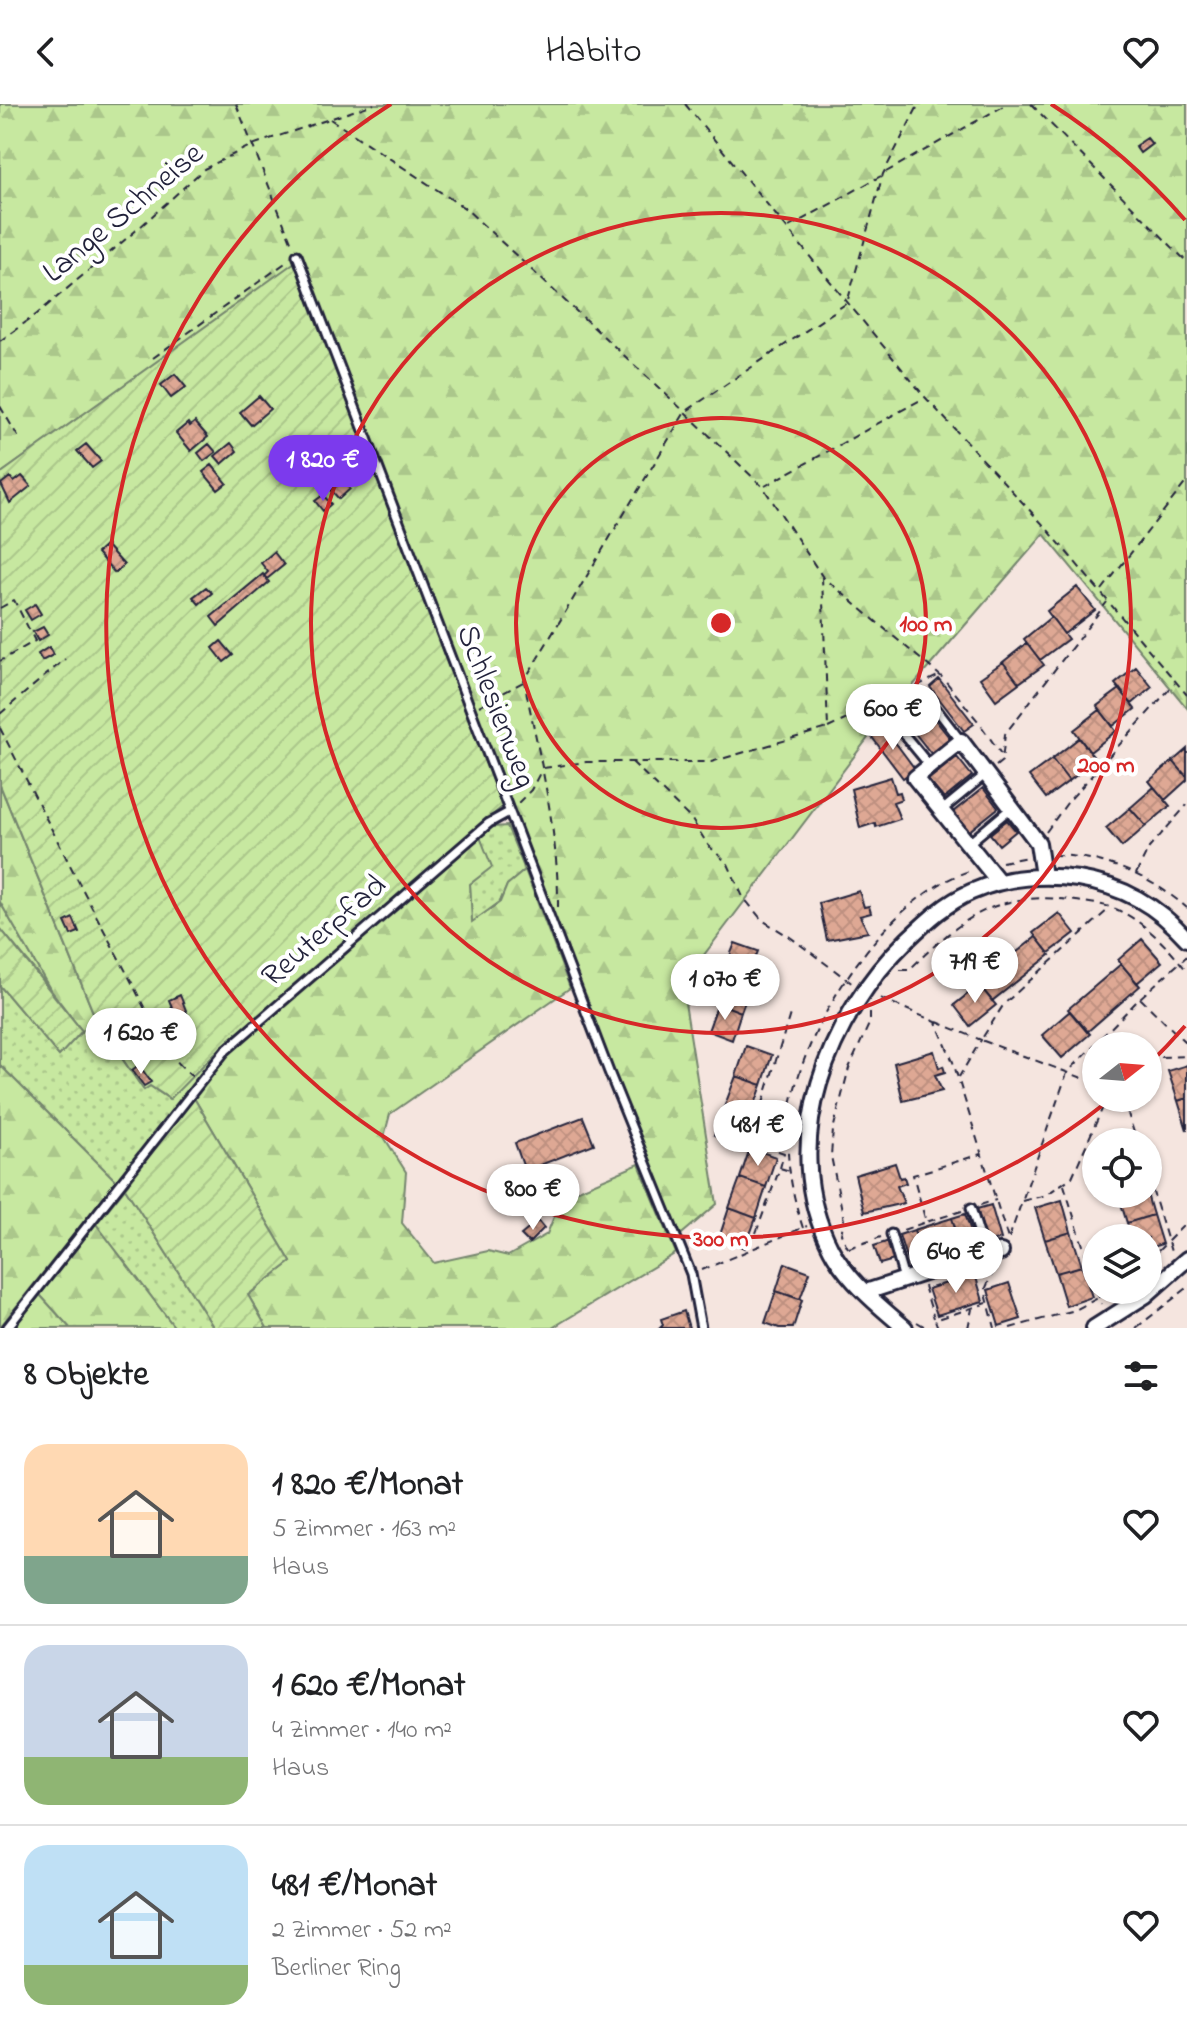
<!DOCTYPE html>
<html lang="de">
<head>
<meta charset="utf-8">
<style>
	:root { --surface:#fff; --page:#f2f2f2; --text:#202124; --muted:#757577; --line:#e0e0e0; --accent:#7c3aed }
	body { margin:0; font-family:"Indie Flower",sans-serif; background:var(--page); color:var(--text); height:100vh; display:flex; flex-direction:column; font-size:30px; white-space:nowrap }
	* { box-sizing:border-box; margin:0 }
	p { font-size:26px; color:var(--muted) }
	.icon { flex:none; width:44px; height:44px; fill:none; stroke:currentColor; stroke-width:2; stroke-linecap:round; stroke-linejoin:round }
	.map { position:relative; height:1224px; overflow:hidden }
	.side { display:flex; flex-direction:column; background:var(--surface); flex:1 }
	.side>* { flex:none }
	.needle { width:52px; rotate:73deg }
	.buttons { position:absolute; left:1082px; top:928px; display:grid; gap:16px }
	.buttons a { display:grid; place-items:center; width:80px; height:80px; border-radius:50%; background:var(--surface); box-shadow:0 2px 6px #0004; font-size:40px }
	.price { position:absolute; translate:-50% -68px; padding:0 18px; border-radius:28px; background:#fff; color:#222; font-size:26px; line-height:52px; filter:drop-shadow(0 2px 4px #0008) }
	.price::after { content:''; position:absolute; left:50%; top:48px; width:24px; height:18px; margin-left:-12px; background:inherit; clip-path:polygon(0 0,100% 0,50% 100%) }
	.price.active { background:var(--accent); color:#fff }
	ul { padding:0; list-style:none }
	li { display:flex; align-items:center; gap:24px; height:200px; padding:0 24px }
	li+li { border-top:2px solid var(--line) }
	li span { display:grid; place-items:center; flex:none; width:224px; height:160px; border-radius:24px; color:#555 }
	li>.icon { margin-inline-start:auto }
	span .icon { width:96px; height:96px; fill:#fffc; stroke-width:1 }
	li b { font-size:34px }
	h2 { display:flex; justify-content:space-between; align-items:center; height:96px; padding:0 24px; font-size:34px }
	header { display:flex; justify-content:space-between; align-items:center; height:104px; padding:0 24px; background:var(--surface); font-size:36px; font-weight:600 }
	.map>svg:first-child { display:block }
</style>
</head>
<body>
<header><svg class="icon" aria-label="back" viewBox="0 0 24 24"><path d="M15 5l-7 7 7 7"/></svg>Habito<svg class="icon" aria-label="heart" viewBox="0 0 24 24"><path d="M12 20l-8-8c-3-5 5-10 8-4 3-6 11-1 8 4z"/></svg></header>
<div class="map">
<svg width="1187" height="1224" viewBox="0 0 1187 1224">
	<defs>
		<pattern id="grass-dots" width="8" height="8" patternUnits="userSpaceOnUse" patternTransform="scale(2)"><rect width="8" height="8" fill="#c7e8a0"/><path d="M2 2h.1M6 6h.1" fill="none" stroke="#abc78b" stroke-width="1.8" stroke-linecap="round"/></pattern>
		<pattern id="forest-firs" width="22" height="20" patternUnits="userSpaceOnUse" patternTransform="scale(2)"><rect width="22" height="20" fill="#c7e8a0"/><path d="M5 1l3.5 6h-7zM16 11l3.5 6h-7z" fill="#abc78b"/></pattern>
		<pattern id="park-tufts" width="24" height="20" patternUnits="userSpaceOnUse" patternTransform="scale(2)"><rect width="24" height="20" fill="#c7e8a0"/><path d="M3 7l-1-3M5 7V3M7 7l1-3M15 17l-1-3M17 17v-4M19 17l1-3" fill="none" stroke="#abc78b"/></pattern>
		<pattern id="garden-furrows" width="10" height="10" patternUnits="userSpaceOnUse" patternTransform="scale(2)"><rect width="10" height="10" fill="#c7e8a0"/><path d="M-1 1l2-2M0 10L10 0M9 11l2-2" fill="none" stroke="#abc78b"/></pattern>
		<pattern id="building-cross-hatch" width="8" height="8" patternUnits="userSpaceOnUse" patternTransform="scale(2)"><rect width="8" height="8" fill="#dea894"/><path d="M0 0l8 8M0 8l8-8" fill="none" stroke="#be9080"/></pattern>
	</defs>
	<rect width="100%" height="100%" fill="#f5e5df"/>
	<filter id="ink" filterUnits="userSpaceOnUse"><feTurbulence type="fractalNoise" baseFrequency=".0125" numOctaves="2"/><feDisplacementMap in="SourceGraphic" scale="16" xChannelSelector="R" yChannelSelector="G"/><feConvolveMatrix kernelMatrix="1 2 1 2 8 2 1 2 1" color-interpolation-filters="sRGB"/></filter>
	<g filter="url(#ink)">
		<!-- grass -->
		<path fill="url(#grass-dots)" stroke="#74856e" stroke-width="2" d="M507,722L525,766L507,781L500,798L472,819L470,780L491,763L480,733L493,723Z
			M0,798L50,885L0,824Z
			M0,882L59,952L82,927L97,918L143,985L150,982L169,995L214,950L217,952L116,1077L0,961Z
			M125,1084L214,1224H175L96,1120Z"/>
		<!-- forest -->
		<path fill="url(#forest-firs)" stroke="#74856e" stroke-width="2" d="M0,0H1187V604L1044,430L871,630L682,880L717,1100L677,1134L302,154L0,370Z
			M0,681L97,918L82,927L50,885L0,798Z
			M480,733L492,763L470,780L472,818L500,798L507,781L525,766L570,884L390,1010L384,1033L406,1068L402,1119L434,1159L488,1147L508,1152L547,1130L562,1093L639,1060L676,1149L552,1224H267L248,1191L291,1158L194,994L227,950Z
			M0,961L116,1077L0,1223Z
			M96,1120L175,1224H70L40,1191Z"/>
		<!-- park -->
		<path fill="url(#park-tufts)" stroke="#74856e" stroke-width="2" d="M40,1191L70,1224H13Z"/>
		<!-- garden -->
		<path fill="url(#garden-furrows)" stroke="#74856e" stroke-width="2" d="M295,158L502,703L214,950L170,995L150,982L144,986L97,918L0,681V370Z
			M0,824L82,927L59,952L0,882Z
			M194,994L291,1158L248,1191L267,1224H214L125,1084Z"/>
		<!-- building -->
		<path fill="url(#building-cross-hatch)" stroke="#22223b" stroke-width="2" d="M1147,34L1152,40L1140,49L1135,42Z
			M175,270L186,283L171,294L161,281Z
			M259,292L270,305L251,321L240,308Z
			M195,318L208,333L191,347L176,329L188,319L190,322Z
			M231,339L237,347L222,360L215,352Z
			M86,340L101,357L92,364L77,347Z
			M209,340L216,348L204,357L198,349Z
			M212,361L227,379L218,386L203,368Z
			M22,372L31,382L10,399L1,380L10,373L14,378Z
			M343,376L350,385L339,395L331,386Z
			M323,391L331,400L323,407L315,397Z
			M106,441L124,461L115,469L97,449Z
			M274,448L284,461L267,475L264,472L268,468L261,459Z
			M263,470L269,478L218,522L211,513Z
			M206,483L212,489L199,500L193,493Z
			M1077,483L1095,506L1064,530L1047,507Z
			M35,500L41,510L31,516L25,506Z
			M1051,513L1068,535L1040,556L1024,535Z
			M43,523L48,531L38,537L33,528Z
			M221,537L233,551L224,558L213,544Z
			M1027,539L1044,561L1019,579L1003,558Z
			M49,543L53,551L42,557L38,550Z
			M1003,558L1019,579L996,596L980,574Z
			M1136,563L1152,583L1132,600L1115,580Z
			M939,575L974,620L964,627L930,583Z
			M1120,585L1135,605L1113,622L1097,602Z
			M918,594L952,637L933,652L899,609Z
			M1100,606L1116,627L1090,648L1074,626Z
			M883,622L915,665L903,674L871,632Z
			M1079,634L1096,656L1069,677L1052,655Z
			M1187,645V673L1173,657Z
			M957,653L972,672L944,695L928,676Z
			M1052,655L1069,677L1046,694L1029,672Z
			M1173,657L1187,673V676L1165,696L1149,677Z
			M891,673L896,689L900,688L902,695L893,698L900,715L876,723L875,719L860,724L851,685Z
			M1154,683L1170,702L1146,722L1130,704Z
			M983,684L998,704L968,728L953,708Z
			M1130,704L1146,722L1122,743L1106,724Z
			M1007,716L1016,727L999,741L990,730Z
			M859,787L864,803L869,802L871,809L860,812L868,828L827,836L819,799Z
			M1059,809L1075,829L1049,849L1033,829Z
			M73,814L79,828L71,831L65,818Z
			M1036,833L1050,851L992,897L978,879Z
			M1142,835L1162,858L1137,879L1118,856Z
			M735,839L758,847L746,879L723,870Z
			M1121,860L1140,882L1087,928L1068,905Z
			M728,872L751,881L741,908L718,899Z
			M979,881L996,901L970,922L954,901Z
			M180,891L187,909L176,913L169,896Z
			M718,899L741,908L732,936L708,927Z
			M1070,907L1090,930L1062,954L1042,931Z
			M175,911L179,921L170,925L166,915Z
			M746,942L772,951L762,981L736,972Z
			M934,947L939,964L943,962L945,968L935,971L942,987L903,997L894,959Z
			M139,961L151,978L144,982L132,966Z
			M1187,961V994L1178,997L1168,967Z
			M736,972L762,981L751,1011L725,1001Z
			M1187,994V1026L1178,997Z
			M725,1001L751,1011L740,1041L714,1031Z
			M583,1013L594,1040L525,1067L515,1039Z
			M750,1044L776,1053L766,1083L740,1074Z
			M895,1059L900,1074L904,1073L906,1079L897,1082L904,1099L864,1108L855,1071Z
			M740,1074L766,1083L756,1114L729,1104Z
			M1118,1090H1147L1153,1111L1127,1119Z
			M1062,1096L1071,1128L1045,1136L1035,1104Z
			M991,1101L1001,1135L987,1139L977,1105Z
			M729,1104L756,1114L745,1144L719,1134Z
			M965,1110L976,1142L962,1146L952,1114Z
			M1153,1111L1162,1140L1148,1144V1134H1132L1127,1119Z
			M952,1114L962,1146L924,1158L914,1126Z
			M538,1117L544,1124L529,1139L521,1131Z
			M914,1126L924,1158L909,1163L899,1131Z
			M1071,1128L1082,1162L1056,1169L1045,1136Z
			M889,1137L894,1156L880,1160L874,1142Z
			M785,1159L810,1168L800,1195L776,1187Z
			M1082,1162L1092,1193L1066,1202L1056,1169Z
			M975,1170L983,1197L937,1211L928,1185Z
			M1009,1179L1021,1215L999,1222L988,1186Z
			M776,1187L802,1196L793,1224H779L765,1219Z
			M684,1207L689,1224H660L663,1221L661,1215Z"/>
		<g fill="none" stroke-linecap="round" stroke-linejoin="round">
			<!-- service casing -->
			<g stroke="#22223b" stroke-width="13">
				<path id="service" d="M297,151L609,968L691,1170L701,1224
					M927,593L961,637
					M897,622L930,662
					M941,707L986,670
					M968,740L1011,704
					M971,1104L985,1149
					M891,1130L904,1175
					M7,1224L225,947L489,719L509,708"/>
			</g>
			<!-- minor casing -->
			<g stroke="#22223b" stroke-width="20">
				<path id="minor" d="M999,778L915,674L961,637L1038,739L1043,772
					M866,1188L985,1149L1001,1148
					M905,1224C879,1202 847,1176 831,1145C776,1039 829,912 908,835C927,817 946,799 971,788C1005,773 1041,770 1078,775C1123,782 1156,801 1187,835
					M1094,1224L1146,1191L1187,1155"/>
			</g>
			<!-- path -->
			<path stroke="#22223b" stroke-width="2" stroke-dasharray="8 6" stroke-linecap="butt" d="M236,0L292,140
				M685,0L925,293L1048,426L1187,591
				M1031,0L1187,158
				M330,15L466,105L685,308L763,383L822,472L943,574L982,622
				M886,68L1007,0
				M789,123L881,72
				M0,237L37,210L139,124L204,65L252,41L374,0
				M153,254L288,157
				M0,302L20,336
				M765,382L924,294
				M1102,486L1187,377
				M0,504L14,496L35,537L0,557
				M479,602L523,578
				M0,610L65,555
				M982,623L1001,650
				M0,624C43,708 85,792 130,875C147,907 163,951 193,972
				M828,624L938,572
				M632,658L692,716L708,741L728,760L743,793L762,816L790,833L853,880
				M996,662L1002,657L1005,630L1107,498
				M543,664L586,658H711L828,624L822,473
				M518,699L531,686L542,665
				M1046,728L1067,699L1175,579
				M1054,751C1104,752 1150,772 1187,804
				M1002,758L1027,753
				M1136,770L1149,744L1187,701
				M558,803C559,731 539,649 524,577L685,308L847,199L883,70L919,0
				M900,866H909C963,813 998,785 1076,797C1088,799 1102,800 1113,804C1143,816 1167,842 1187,867
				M880,894L936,918L953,958L1008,1135
				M1140,894L1187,940
				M937,918L981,936L959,973
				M1148,958L1159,953L1187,952
				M1096,974L1085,975L981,936L1004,900L1110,804
				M1123,994L1137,1038
				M780,1064L784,1049L764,1042L754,1029L790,910
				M1148,1072L1172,1151
				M1064,1081L1096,1183
				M1022,1097L1046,1091L1072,1073L1107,994
				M980,1101L996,1096
				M962,1107L926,1118L913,1071L981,1050
				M803,1124C792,1091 786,1057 788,1022C795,933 884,790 973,766
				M903,1126L926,1118
				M756,1129L780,1064L790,1067
				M1009,1134L1067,969L1140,894L1187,852
				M848,1144L841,1130L844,1116L831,1052L833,1026L849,964L870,918V907L873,901
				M849,1144L881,1133
				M1148,1157L1187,1118
				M994,1165L985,1186L995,1224
				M702,1166L807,1122
				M924,1182L934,1214
				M1097,1186L1101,1200
				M917,1218L927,1224
				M938,1224L935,1216L987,1199
				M968,1224L972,1205
				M1010,1224L1075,1206L1113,1186
				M1136,1224L1187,1184"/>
			<!-- service -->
			<use href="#service" stroke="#fff" stroke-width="7"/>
			<!-- minor -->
			<use href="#minor" stroke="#fff" stroke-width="14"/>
		</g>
	</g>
	<!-- distance rings -->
	<g fill="none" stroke="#d62828" stroke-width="4">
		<circle cx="721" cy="519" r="205"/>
		<circle cx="721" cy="519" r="410"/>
		<path d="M1185 922A615 615 0 0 1 1148 961M1108 997A615 615 0 1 1 391 0M1051 0A615 615 0 0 1 1185 116"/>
	</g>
	<g text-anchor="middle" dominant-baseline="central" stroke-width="8" stroke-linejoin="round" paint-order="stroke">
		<!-- street labels -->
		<g font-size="32" fill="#22223b" stroke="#fff">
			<text transform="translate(124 110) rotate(-40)">Lange Schneise</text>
			<text transform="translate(495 603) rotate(69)">Schlesienweg</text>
			<text transform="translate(325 828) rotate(-41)">Reuterpfad</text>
		</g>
	</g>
	<circle cx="721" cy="519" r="12" fill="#d62828" stroke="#fff" stroke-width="4"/>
	<g font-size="24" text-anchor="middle" font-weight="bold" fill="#d62828" stroke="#fff" stroke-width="8" stroke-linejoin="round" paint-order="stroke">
		<text x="926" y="527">100 m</text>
		<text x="1106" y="668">200 m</text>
		<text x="721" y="1142">300 m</text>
	</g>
</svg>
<div class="buttons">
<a><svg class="needle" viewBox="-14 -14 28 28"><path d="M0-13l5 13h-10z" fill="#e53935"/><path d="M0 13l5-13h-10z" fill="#757577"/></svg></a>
<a><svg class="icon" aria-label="locate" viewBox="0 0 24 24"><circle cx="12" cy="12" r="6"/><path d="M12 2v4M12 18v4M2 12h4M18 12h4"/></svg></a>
<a><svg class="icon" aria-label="layers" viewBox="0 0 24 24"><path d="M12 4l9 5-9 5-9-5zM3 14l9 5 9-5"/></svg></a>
</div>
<b class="price active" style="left:323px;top:399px">1 820 €</b>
<b class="price" style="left:893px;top:648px">600 €</b>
<b class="price" style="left:975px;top:901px">719 €</b>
<b class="price" style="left:725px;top:918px">1 070 €</b>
<b class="price" style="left:141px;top:972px">1 620 €</b>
<b class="price" style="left:758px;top:1064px">481 €</b>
<b class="price" style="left:533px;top:1128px">800 €</b>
<b class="price" style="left:956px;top:1191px">640 €</b>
</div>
<section class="side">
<h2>8 Objekte<svg class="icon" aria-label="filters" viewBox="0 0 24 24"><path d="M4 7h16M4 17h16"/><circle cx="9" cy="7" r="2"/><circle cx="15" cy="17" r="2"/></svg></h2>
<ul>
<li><span style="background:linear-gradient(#ffd9b3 70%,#7fa58c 0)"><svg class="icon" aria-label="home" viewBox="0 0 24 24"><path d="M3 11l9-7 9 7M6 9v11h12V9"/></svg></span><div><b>1 820 €/Monat</b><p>5 Zimmer · 163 m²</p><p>Haus</p></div><svg class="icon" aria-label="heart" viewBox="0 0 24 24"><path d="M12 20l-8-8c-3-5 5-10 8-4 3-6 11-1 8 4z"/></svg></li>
<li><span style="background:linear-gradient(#c9d6e8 70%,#8fb573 0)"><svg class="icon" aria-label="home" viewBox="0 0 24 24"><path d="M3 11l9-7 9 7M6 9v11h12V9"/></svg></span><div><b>1 620 €/Monat</b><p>4 Zimmer · 140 m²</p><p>Haus</p></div><svg class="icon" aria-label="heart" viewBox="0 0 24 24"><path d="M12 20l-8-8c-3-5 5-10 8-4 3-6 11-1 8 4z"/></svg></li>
<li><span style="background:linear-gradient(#bfe0f5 75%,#8fb573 0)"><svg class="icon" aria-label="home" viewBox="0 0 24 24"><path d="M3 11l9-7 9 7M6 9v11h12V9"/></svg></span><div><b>481 €/Monat</b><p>2 Zimmer · 52 m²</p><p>Berliner Ring</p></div><svg class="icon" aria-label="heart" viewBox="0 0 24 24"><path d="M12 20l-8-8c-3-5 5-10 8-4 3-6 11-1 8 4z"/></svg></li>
</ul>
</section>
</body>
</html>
